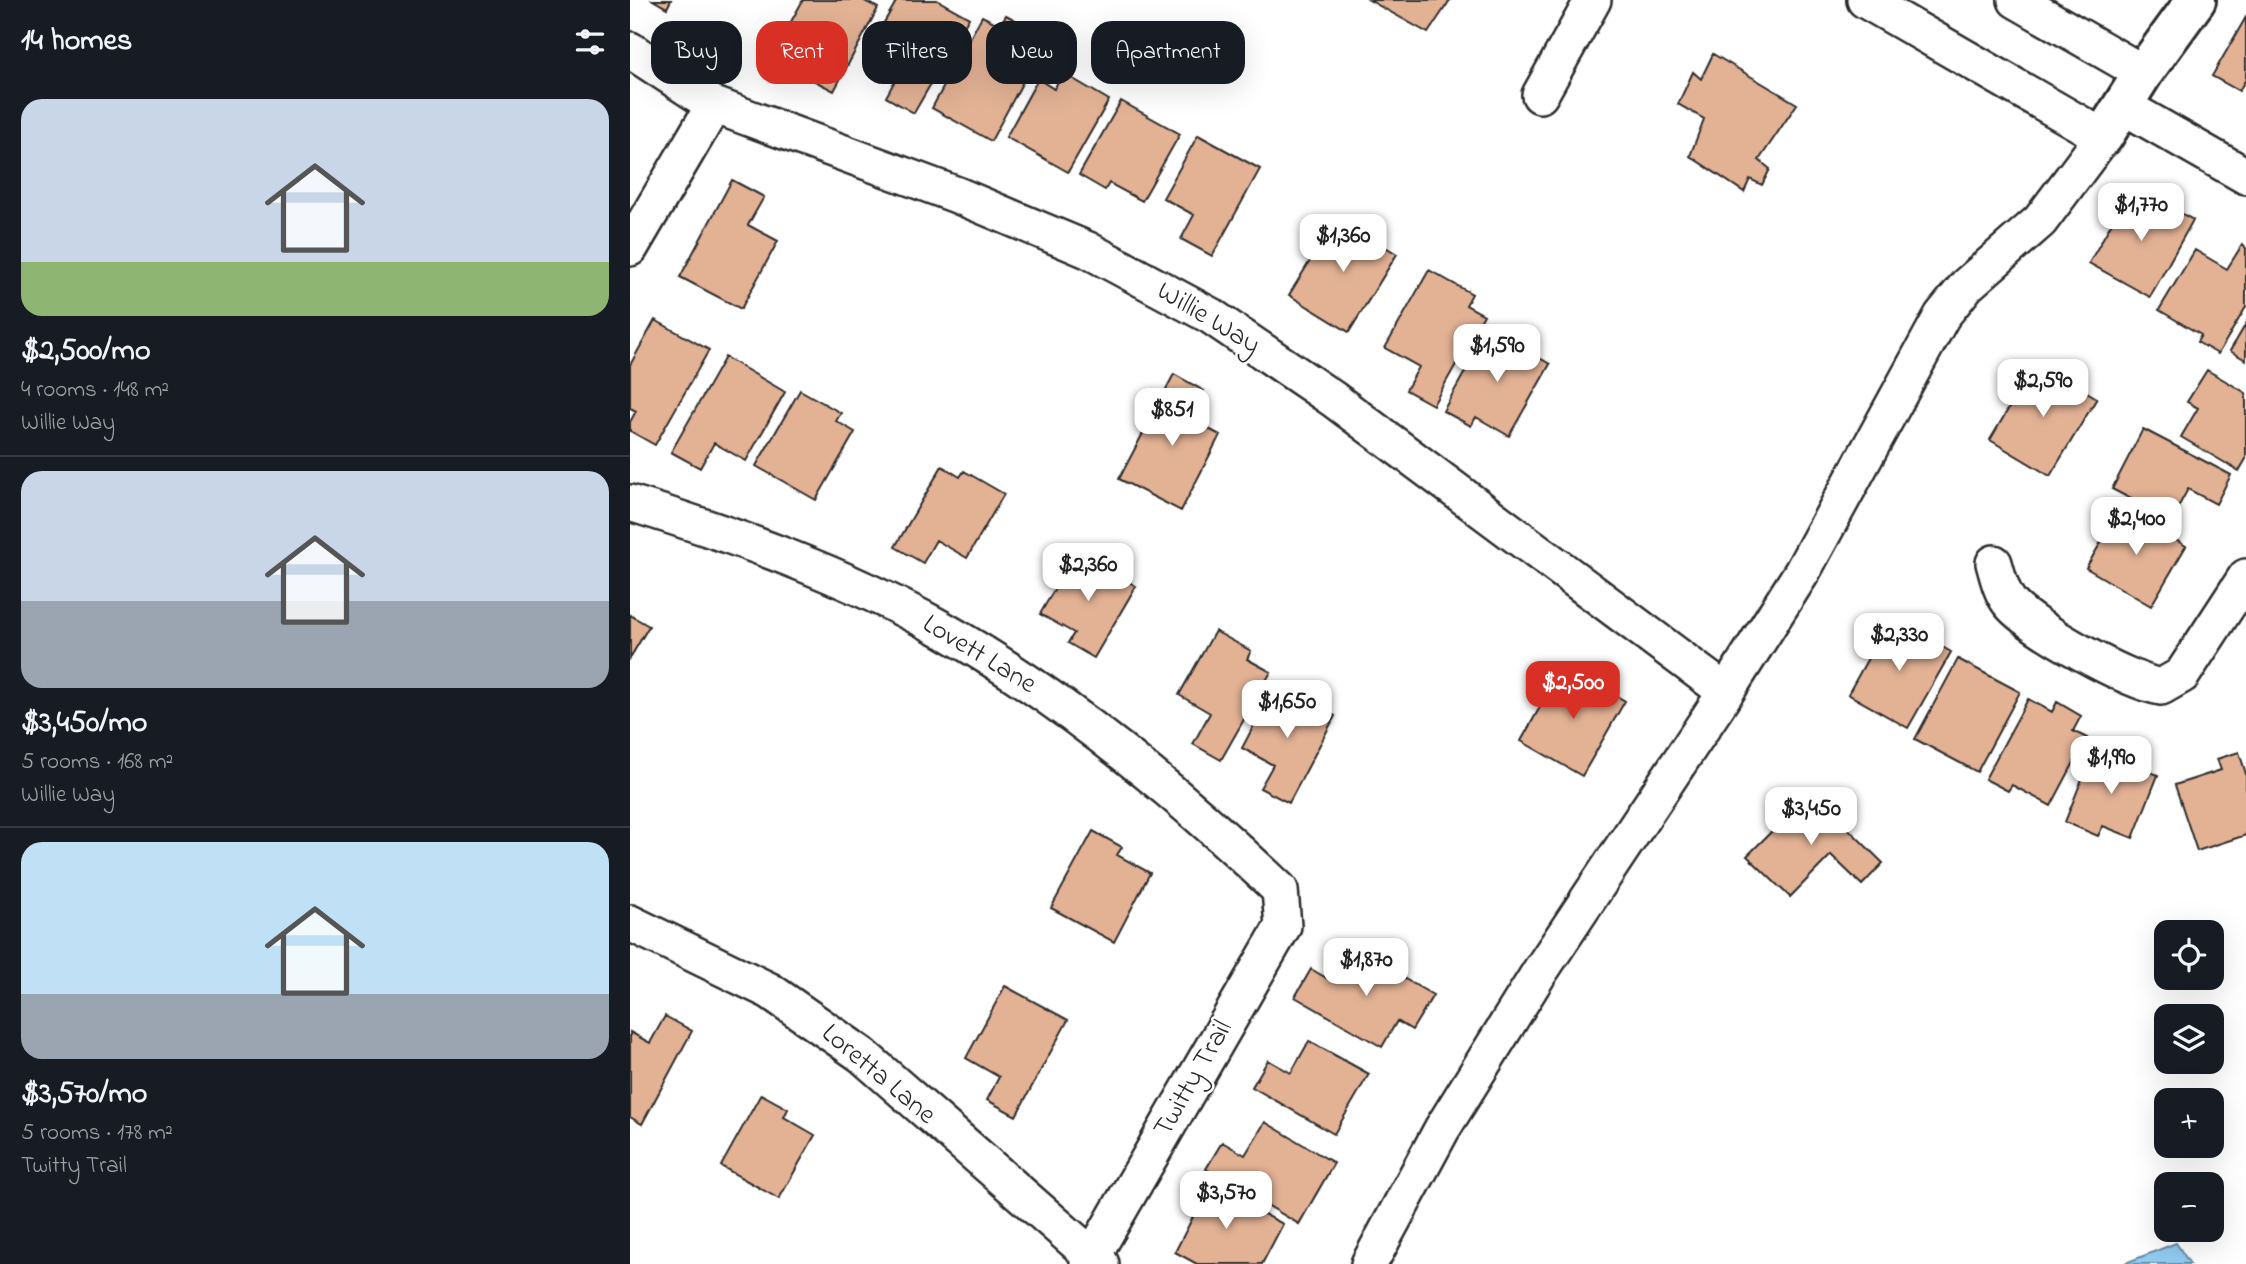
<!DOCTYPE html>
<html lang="en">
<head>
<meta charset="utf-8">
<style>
	:root { --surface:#171b24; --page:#20242c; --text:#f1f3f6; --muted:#9ea1a6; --line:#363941; --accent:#d93025 }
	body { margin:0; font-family:"Indie Flower",sans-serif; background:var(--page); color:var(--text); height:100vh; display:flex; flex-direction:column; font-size:26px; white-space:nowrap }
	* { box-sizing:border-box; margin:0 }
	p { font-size:23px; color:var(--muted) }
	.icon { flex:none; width:38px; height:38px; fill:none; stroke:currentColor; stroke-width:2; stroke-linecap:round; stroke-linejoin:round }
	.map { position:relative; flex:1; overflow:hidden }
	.sheet { display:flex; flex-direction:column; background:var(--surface); width:630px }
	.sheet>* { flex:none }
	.guide { position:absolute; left:21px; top:21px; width:665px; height:63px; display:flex; gap:14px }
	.buttons { position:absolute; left:1524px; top:920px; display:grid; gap:14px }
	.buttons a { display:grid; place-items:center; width:70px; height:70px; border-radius:14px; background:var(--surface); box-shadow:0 7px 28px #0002; font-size:35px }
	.price { position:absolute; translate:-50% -60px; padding:0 16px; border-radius:14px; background:#fff; color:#222; font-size:23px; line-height:46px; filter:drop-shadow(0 2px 4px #0008) }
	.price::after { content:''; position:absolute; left:50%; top:42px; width:21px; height:16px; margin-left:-10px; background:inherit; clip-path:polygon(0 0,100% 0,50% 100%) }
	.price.selected { background:var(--accent); color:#fff }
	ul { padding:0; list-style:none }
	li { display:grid; align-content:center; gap:14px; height:371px; padding:0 21px }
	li+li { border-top:2px solid var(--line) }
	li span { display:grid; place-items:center; height:217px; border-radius:21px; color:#555 }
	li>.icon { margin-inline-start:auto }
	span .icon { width:126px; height:126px; fill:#fffc; stroke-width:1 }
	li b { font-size:30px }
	h2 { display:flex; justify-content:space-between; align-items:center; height:84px; padding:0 21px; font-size:30px }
	.tag { padding:0 24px; border-radius:21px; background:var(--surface); box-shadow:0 7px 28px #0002; font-size:24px; line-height:63px }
	.tag.selected { background:var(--accent); color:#fff }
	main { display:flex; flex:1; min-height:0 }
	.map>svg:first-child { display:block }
</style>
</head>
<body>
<main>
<section class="sheet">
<h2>14 homes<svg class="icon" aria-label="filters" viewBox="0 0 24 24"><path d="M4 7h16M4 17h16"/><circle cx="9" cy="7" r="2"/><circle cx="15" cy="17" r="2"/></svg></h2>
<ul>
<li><span style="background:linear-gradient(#c9d6e8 75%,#8fb573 0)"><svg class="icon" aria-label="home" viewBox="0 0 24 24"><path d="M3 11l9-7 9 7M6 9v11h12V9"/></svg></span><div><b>$2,500/mo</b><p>4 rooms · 148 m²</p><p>Willie Way</p></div></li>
<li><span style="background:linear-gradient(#c9d6e8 60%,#9aa5b1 0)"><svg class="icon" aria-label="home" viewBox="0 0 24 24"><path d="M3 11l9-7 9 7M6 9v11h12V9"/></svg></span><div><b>$3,450/mo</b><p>5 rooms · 168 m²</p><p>Willie Way</p></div></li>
<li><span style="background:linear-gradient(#bfe0f5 70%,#9aa5b1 0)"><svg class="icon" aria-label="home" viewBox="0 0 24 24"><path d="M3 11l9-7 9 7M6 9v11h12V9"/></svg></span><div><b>$3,570/mo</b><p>5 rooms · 178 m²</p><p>Twitty Trail</p></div></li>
</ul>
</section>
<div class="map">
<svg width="1616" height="1264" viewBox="0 0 1616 1264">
	<rect width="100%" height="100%" fill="#fff"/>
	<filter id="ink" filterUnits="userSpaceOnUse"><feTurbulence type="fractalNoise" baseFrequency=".0143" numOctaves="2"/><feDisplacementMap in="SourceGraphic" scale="14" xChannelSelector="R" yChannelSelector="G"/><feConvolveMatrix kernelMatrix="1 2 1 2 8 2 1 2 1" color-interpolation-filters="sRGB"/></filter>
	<g filter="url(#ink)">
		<!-- water -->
		<path fill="#92cbf1" stroke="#698ba2" stroke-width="2" d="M1546,1243L1560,1264H1493Z"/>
		<!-- building -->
		<path fill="#e3b295" stroke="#2b2b2b" stroke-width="2" d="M23,0H41L37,8Z
			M173,0H233L248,8L204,91L177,77L183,67L147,47Z
			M267,0H307L339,18L284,113L256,97L269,73L236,54Z
			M739,0H820L798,33Z
			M376,15L417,37L361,141L302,108L352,16L370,25Z
			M1616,17V79L1609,91L1582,76Z
			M1083,54L1167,104L1129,160L1140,169L1132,185L1120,179L1114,192L1060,156L1074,119L1048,104L1063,72L1071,79Z
			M433,73L479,100L438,172L376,137L408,79L424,89Z
			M491,101L550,134L512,201L479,183L475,190L449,175Z
			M568,135L630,169L582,256L551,239L564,215L533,198Z
			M102,180L134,197L118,225L148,241L111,309L50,277Z
			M1498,194L1512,202L1517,194L1563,220L1520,297L1459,263Z
			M707,217L767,254L719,332L659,295Z
			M1612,245L1616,248V307L1588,354L1567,342L1571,335L1529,310L1565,250L1597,269Z
			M799,270L842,294L836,305L854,315L803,405L776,390L789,367L755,348Z
			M25,320L79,350L25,445L0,431V422L6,411L0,408V365Z
			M1616,324V360L1600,351Z
			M859,329L920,364L879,436L846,417L841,426L813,411Z
			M95,357L155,392L116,461L84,443L70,468L41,452Z
			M1406,362L1467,398L1420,476L1360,440Z
			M1577,370L1616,393V459L1609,471L1551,437L1568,408L1557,402Z
			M544,374L574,391L560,419L590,435L551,511L489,479Z
			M170,390L211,413L206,421L225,432L186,500L126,466Z
			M1513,429L1601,475L1586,504L1558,489L1541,520L1482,489Z
			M312,466L330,477L334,471L374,494L337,558L306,540L293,563L265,547Z
			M1491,508L1556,546L1521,606L1456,568Z
			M446,552L506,586L464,658L438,643L444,633L410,614Z
			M0,615L19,626L0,658Z
			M1261,617L1321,652L1278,728L1218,694Z
			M585,631L621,651L617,659L641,672L591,760L563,744L580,713L549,695Z
			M1328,659L1390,692L1347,772L1285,739Z
			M933,666L995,701L952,776L891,741Z
			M645,685L705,716L659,803L630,788L643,765L612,748Z
			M1398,699L1422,712L1427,702L1451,716L1443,731L1457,738L1421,806L1382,785L1378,791L1355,779Z
			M1464,749L1528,775L1503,838L1473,826L1468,836L1435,822Z
			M1609,752L1616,774V835L1567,851L1545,785L1591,770L1587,759Z
			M1181,792L1253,863L1232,885L1201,855L1160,897L1117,856Z
			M463,831L492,847L487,855L520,873L484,942L421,908Z
			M724,950L803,995L782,1030L767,1021L752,1047L665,997L681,969L705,983Z
			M375,986L438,1020L386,1116L357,1100L369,1077L336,1058Z
			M35,1016L62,1031L12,1124L0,1117V1032L20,1043Z
			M679,1041L739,1074L704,1134L622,1087L638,1060L661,1073Z
			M131,1094L158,1109L154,1117L185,1135L149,1199L91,1166Z
			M635,1122L704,1163L669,1224L576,1169L592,1142L615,1155Z
			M572,1182L653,1224L632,1264H567L545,1252L565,1213L557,1209Z"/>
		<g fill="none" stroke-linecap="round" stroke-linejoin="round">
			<!-- minor casing -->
			<g stroke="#2b2b2b" stroke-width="40">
				<path id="minor" d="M1386,0L1513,73
					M0,50L84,105L327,195L458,250L581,316L703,399L1096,692
					M910,95L963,0
					M1493,106L1616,176
					M0,248L84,105
					M0,503C107,536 212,574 310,628C434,698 547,792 650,890L653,926L458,1264
					M1364,563C1368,577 1371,592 1380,603C1400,628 1500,682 1531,687L1552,675L1616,577
					M0,923L140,991L232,1055L471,1264
					M739,1264L812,1129L909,973L1096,692L1172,572L1312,316L1337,285L1410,221L1473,137L1235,0"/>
			</g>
			<!-- tertiary casing -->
			<g stroke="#2b2b2b" stroke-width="44">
				<path id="tertiary" d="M1473,137L1513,73L1566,0"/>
			</g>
			<!-- minor -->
			<use href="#minor" stroke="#fff" stroke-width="35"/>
			<!-- tertiary -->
			<use href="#tertiary" stroke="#fff" stroke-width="38"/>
		</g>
	</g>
	<g text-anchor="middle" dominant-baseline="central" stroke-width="5" stroke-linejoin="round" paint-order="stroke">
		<!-- street labels -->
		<g font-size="28" fill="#2b2b2b" stroke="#fff">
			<text transform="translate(578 319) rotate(31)">Willie Way</text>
			<text transform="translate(349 655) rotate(31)">Lovett Lane</text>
			<text transform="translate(248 1075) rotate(40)">Loretta Lane</text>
			<text transform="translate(564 1079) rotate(-60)">Twitty Trail</text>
		</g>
	</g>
</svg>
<div class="buttons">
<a><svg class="icon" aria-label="locate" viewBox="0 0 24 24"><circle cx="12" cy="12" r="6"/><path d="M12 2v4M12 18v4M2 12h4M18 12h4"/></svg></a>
<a><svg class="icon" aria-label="layers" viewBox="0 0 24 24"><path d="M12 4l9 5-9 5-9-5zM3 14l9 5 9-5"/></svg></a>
<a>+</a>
<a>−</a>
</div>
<b class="price" style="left:1511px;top:243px">$1,770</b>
<b class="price" style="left:713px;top:274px">$1,360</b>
<b class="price" style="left:867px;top:384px">$1,590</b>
<b class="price" style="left:1413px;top:419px">$2,590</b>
<b class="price" style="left:542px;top:448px">$851</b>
<b class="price" style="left:1506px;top:557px">$2,400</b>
<b class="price" style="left:458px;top:603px">$2,360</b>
<b class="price" style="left:1269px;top:673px">$2,330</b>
<b class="price selected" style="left:943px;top:721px">$2,500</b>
<b class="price" style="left:657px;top:740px">$1,650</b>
<b class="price" style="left:1481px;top:796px">$1,990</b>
<b class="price" style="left:1181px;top:847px">$3,450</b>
<b class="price" style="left:736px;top:998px">$1,870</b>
<b class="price" style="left:596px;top:1231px">$3,570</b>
<div class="guide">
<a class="tag">Buy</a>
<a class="tag selected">Rent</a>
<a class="tag">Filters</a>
<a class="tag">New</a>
<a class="tag">Apartment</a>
</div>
</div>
</main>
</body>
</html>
